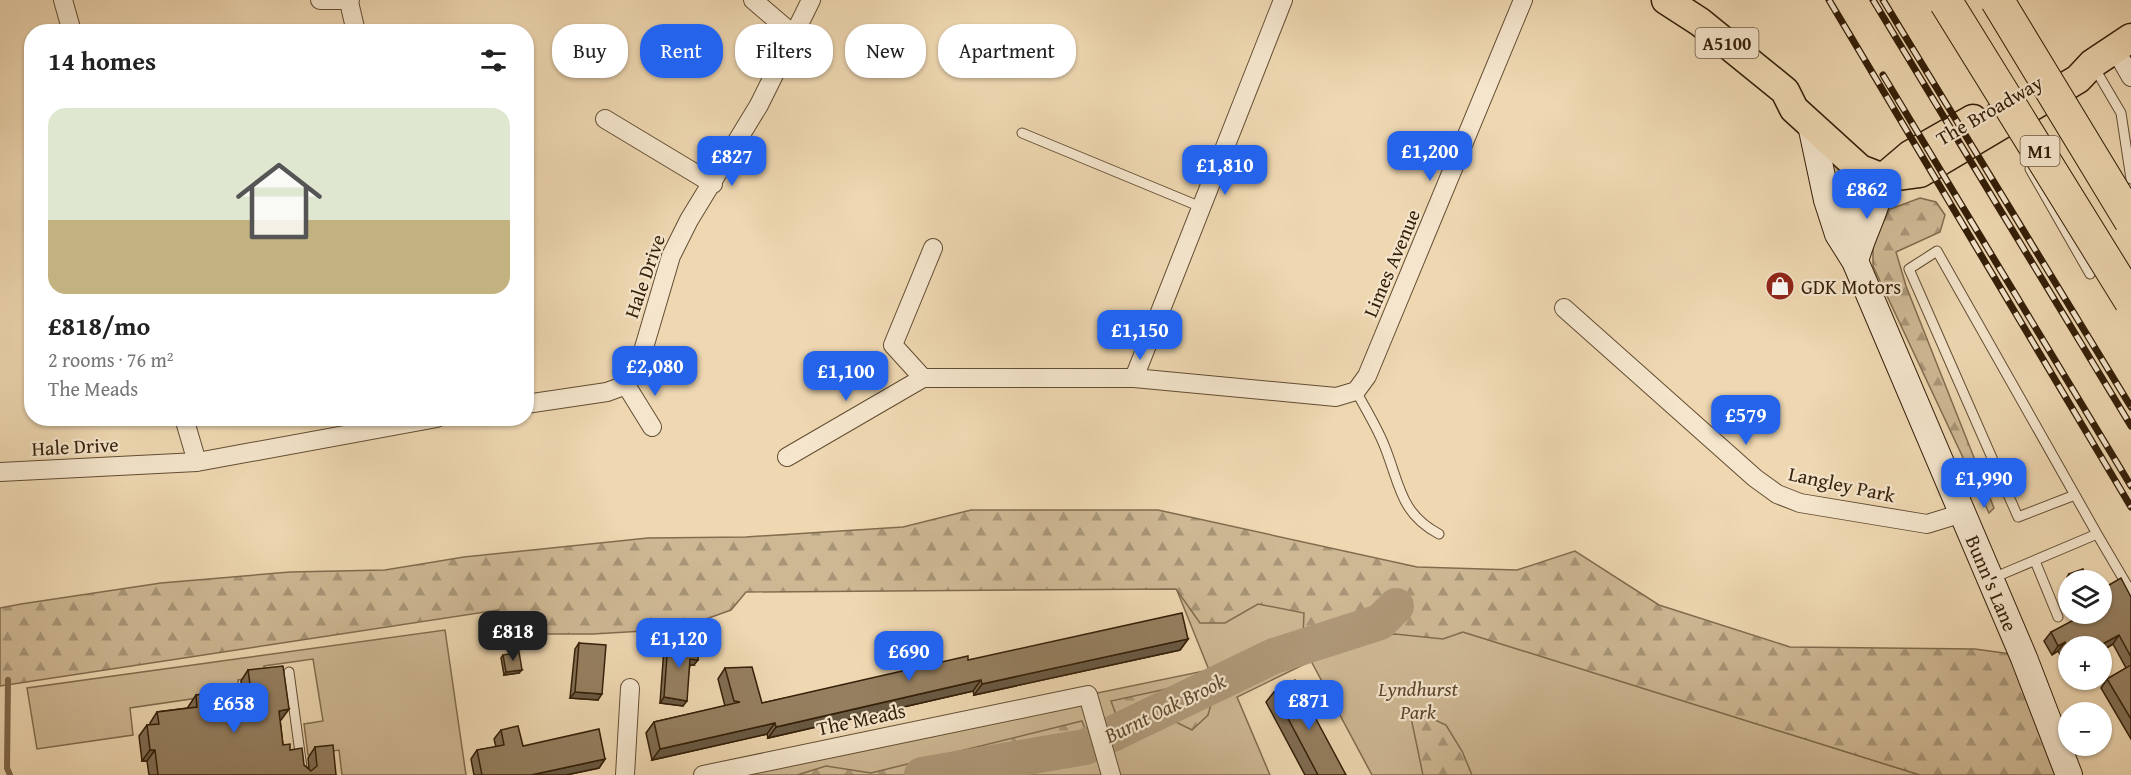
<!DOCTYPE html>
<html lang="en">
<head>
<meta charset="utf-8">
<style>
	:root { --surface:#fff; --page:#f2f2f2; --text:#222; --muted:#767676; --accent:#2563eb }
	body { margin:0; font-family:"Gentium Book Plus",serif; background:var(--page); color:var(--text); height:100vh; display:flex; flex-direction:column; font-size:22px; white-space:nowrap }
	* { box-sizing:border-box; margin:0 }
	p { font-size:20px; color:var(--muted) }
	.icon { flex:none; width:33px; height:33px; fill:none; stroke:currentColor; stroke-width:2; stroke-linecap:round; stroke-linejoin:round }
	.map { position:relative; flex:1; overflow:hidden }
	.side { position:absolute; left:24px; top:24px; width:510px; height:402px; display:flex; flex-direction:column; background:var(--surface); border-radius:24px; box-shadow:0 2px 4px #0004 }
	.side>* { flex:none }
	.guide { position:absolute; left:552px; top:24px; width:570px; height:54px; display:flex; gap:12px }
	.fabs { position:absolute; left:2058px; top:570px; display:grid; gap:12px }
	.fabs a { display:grid; place-items:center; width:54px; height:54px; border-radius:50%; background:var(--surface); box-shadow:0 2px 4px #0004; font-size:30px }
	.price { position:absolute; translate:-50% -51px; padding:0 14px; border-radius:12px; background:var(--accent); color:#fff; font-size:20px; line-height:39px; filter:drop-shadow(0 2px 3px #0008) }
	.price::after { content:''; position:absolute; left:50%; top:36px; width:18px; height:14px; margin-left:-9px; background:inherit; clip-path:polygon(0 0,100% 0,50% 100%) }
	.price.active { background:#222; color:#fff }
	ul { padding:0; list-style:none }
	li { display:grid; align-content:center; gap:12px; height:318px; padding:0 24px }
	li span { display:grid; place-items:center; height:186px; border-radius:18px; color:#555 }
	li>.icon { margin-inline-start:auto }
	span .icon { width:108px; height:108px; fill:#fffc; stroke-width:1 }
	li b { font-size:26px }
	h2 { display:flex; justify-content:space-between; align-items:center; height:72px; padding:0 24px; font-size:26px }
	.tag { padding:0 21px; border-radius:24px; background:var(--surface); box-shadow:0 2px 4px #0004; font-size:21px; line-height:54px }
	.tag.active { background:var(--accent); color:#fff }
	.map>svg:first-child { display:block }
</style>
</head>
<body>
<div class="map">
<svg width="2131" height="775" viewBox="0 0 2131 775">
	<defs>
		<pattern id="forest-firs" width="22" height="20" patternUnits="userSpaceOnUse" patternTransform="scale(1.5)"><rect width="22" height="20" fill="#ceb894"/><path d="M5 1l3.5 6h-7zM16 11l3.5 6h-7z" fill="#a89577"/></pattern>
	</defs>
	<rect width="100%" height="100%" fill="#eed7b1"/>
	<filter id="stains"><feTurbulence type="fractalNoise" baseFrequency=".00333" numOctaves="4"/><feColorMatrix values="0 0 0 0 .2 0 0 0 0 .09 0 0 0 0 .02 0 0 0 .5 -.17"/></filter>
	<radialGradient id="worn" r=".72"><stop offset=".6" stop-color="#630" stop-opacity="0"/><stop offset="1" stop-color="#630" stop-opacity=".3"/></radialGradient>
	<!-- green -->
	<path fill="#ceb894" stroke="#816c4e" stroke-width="1.5" d="M1176,588L1460,631L1920,775H1372L1311,661L1237,697L1270,775H699L1209,670Z
		M445,630L466,775H342L339,750L308,755L304,724L323,721L313,659L264,666L265,676L238,680L239,692L130,708L133,735L37,749L27,688Z"/>
	<!-- forest -->
	<path fill="url(#forest-firs)" stroke="#816c4e" stroke-width="1.5" d="M1826,147L1852,182L1846,193L1832,190Z
		M1920,198L1936,202L1945,215L1940,232L1896,252L1906,286L1994,508L1989,513L1873,266V242L1890,209Z
		M971,510H1158L1417,567L1517,570L1575,551L1659,605L1790,647L1975,649L2018,655L2069,775H1920L1463,632L1443,639L1395,634L1339,642L1257,669L1213,697L1208,715L1192,730L1166,717L1123,734L1111,701L1180,686L1303,636L1304,613L1258,604L1225,623H1200L1176,589L746,592L731,610L678,629L593,634H520L498,610L0,686V608L21,604L161,583L290,572L385,570L464,557L648,538L746,537L903,527Z
		M1409,708L1446,725L1462,751L1472,775H1423Z
		M1082,721L1094,753L988,775H797L826,766L871,773Z"/>
	<g fill="none" stroke-linecap="round" stroke-linejoin="round">
		<!-- stream -->
		<path stroke="#7e684b" stroke-width="6" d="M8,680L7,768L10,775"/>
		<!-- river -->
		<path stroke="#af9878" stroke-width="36" d="M922,775L1085,747L1274,656L1380,622L1396,606"/>
		<!-- lane casing -->
		<g stroke="#624d32" stroke-width="11">
			<path id="lane" d="M2094,67L2121,113L2131,179
				M1992,108L2000,122
				M1022,133L1201,207
				M2030,169L2090,274
				M1356,391C1366,410 1379,430 1386,450C1400,486 1401,514 1439,534
				M2075,495L2018,517L1909,269L1937,251L2075,495L2097,534
				M2035,561L2058,617
				M1993,578L2097,534L2131,592
				M289,672L303,775"/>
		</g>
		<!-- street casing -->
		<g stroke="#624d32" stroke-width="20">
			<path id="street" d="M63,0L72,32
				M320,0H350
				M753,0L794,35
				M349,2L356,32
				M2115,49L2131,77
				M605,119L713,184
				M1564,308L1755,478L1777,494L1800,503L1927,524L1963,513
				M923,378H1134L1336,397L1356,391L1367,376L1523,0
				M923,378L893,345L933,248
				M1134,378L1283,0
				M626,385L652,427
				M526,404L607,392L626,385L638,368L671,256L689,220L759,105L811,0
				M184,418L197,462
				M787,457L923,378
				M0,472L197,462L437,418
				M625,775L630,688
				M703,775L1088,695L1111,775"/>
		</g>
		<!-- secondary casing -->
		<g stroke="#341f08" stroke-width="28">
			<path id="secondary" d="M1811,125L1827,200L1838,234
				M1855,261C1863,232 1878,207 1883,178L1861,186L1851,203L1838,234L1855,261L2024,658L2069,775"/>
		</g>
		<!-- primary casing -->
		<g stroke="#341f08" stroke-width="31">
			<path id="primary" d="M1666,0L1700,22L1785,91L1794,109L1860,169L1883,178L1920,173L2078,79L2092,64L2131,38
				M1883,178L1910,155L1973,119"/>
		</g>
		<!-- lane -->
		<use href="#lane" stroke="#f4e5cc" stroke-width="9"/>
		<!-- street -->
		<use href="#street" stroke="#f4e5cc" stroke-width="18"/>
		<!-- secondary -->
		<use href="#secondary" stroke="#f4e5cc" stroke-width="26"/>
		<!-- primary -->
		<use href="#primary" stroke="#eed7b1" stroke-width="28"/>
		<!-- rail casing -->
		<g stroke="#341f08" stroke-width="7">
			<path id="rail" d="M1829,0L2131,507
				M1873,0L2131,426
				M1883,0L2131,407
				M1883,75L2131,486"/>
		</g>
		<!-- rail -->
		<use href="#rail" stroke="#f4e5cc" stroke-width="4.5" stroke-dasharray="14" stroke-linecap="butt"/>
		<!-- highway-bridge casing -->
		<g stroke="#341f08" stroke-width="35" stroke-linecap="butt">
			<path id="highway-bridge" d="M1997,0L2131,221
				M1946,2L2131,301"/>
		</g>
		<!-- highway-bridge -->
		<use href="#highway-bridge" stroke="#eed7b1" stroke-width="33"/>
	</g>
	<!-- wall -->
	<path fill="#806d53" stroke="#341f08" stroke-width="1.5" d="M2069,574L2088,580H2068V582L2067,577Z
		M2131,597V739L2101,688L2107,679L2126,668L2113,644L2102,651V646H2068V669L2058,651L2052,655L2044,641L2051,632Z
		M1188,639L1180,650L974,695L973,691L768,738L767,734L652,760L646,733L654,722L725,706L718,679L725,668L762,703L968,660Z
		M668,642L694,665H690L683,706L660,703L664,648Z
		M579,643L598,700L570,698L575,649Z
		M503,655L519,673L504,675L501,658Z
		M248,670L289,709L280,720L283,745L290,750L304,765L309,769L308,758L315,747L336,775H149L147,761H142L139,736L147,725H150V723L157,712L188,708V707L196,695L238,690L241,686V681Z
		M1274,692L1346,775H1305L1266,702Z
		M501,730L523,746L605,759L599,768L566,775H474L471,759L477,750L496,747L494,739Z"/>
	<!-- shaded-wall -->
	<path fill="#685943" stroke="#341f08" stroke-width="1.5" d="M2119,635L2113,644L2102,651V646H2099Z
		M1188,639L1180,650L974,695L982,684Z
		M2065,642L2058,651L2052,655L2058,646Z
		M690,659L698,660L694,665H686Z
		M522,670L519,673L504,675L506,672Z
		M981,680L973,691L768,738L776,727Z
		M575,692L602,694L598,700L570,698Z
		M664,697L687,701L683,706L660,703Z
		M289,709L281,720L271,722L279,711Z
		M775,723L767,734L652,760L660,749Z
		M150,750H155L147,761H142Z
		M605,759L599,768L566,775H531Z"/>
	<!-- building -->
	<path fill="#957f60" stroke="#341f08" stroke-width="1.5" d="M2083,569L2088,580H2072L2069,574Z
		M2121,578L2131,597V657L2119,635L2099,646H2068V650L2065,642L2058,646L2051,632L2085,614H2102V589Z
		M1182,613L1188,639L982,684L981,680L776,727L775,723L660,749L654,722L740,702L734,701L725,668L752,667L762,703L968,656V660Z
		M668,642L699,644L698,660L690,659L687,701L664,697Z
		M579,643L606,645L602,694L575,692Z
		M519,652L522,670L506,672L503,655Z
		M2131,665V719L2107,679Z
		M283,666L289,709L279,711L283,745L290,744V750L302,748L304,765L311,771L317,766L315,747L333,745L336,775H158L155,750H150L147,725L159,724L157,712L197,707L196,695L243,690L242,685L250,684L248,670Z
		M1295,680L1346,775H1318L1274,692Z
		M518,726L523,746L599,729L605,759L531,775H482L477,750L504,745L501,730Z"/>
	<!-- icons -->
	<defs>
		<g id="shop-disc" transform="scale(1.5)"><circle r="9.5" fill="#8f2418" stroke="#f4e5cc"/><path d="M-5-2.5h2.3a2.7 3.5 0 0 1 5.4 0H5L5.5 6h-11ZM-1.5-2.5h3a1.5 2.3 0 0 0-3 0Z" fill="#fff"/></g>
	</defs>
	<g fill-rule="evenodd">
		<use href="#shop-disc" x="1780" y="286"/>
	</g>
	<g text-anchor="middle" dominant-baseline="central" stroke-width="4.5" stroke-linejoin="round" paint-order="stroke">
		<!-- shield labels -->
		<g fill="#f4e5cc" stroke="#6e5a43" stroke-width="1.5">
			<rect x="1695.5" y="28" width="63" height="30" rx="4.5"/>
			<rect x="2020.5" y="136" width="39" height="30" rx="4.5"/>
		</g>
		<g font-size="18" font-weight="bold" fill="#341f08">
			<text x="1727" y="43">A5100</text>
			<text x="2040" y="151">M1</text>
		</g>
		<!-- street labels -->
		<g font-size="20" fill="#341f08" stroke="#f4e5cc">
			<text transform="translate(1989 110) rotate(-30)">The Broadway</text>
			<text transform="translate(1391 263) rotate(-67)">Limes Avenue</text>
			<text transform="translate(644 276) rotate(-71)">Hale Drive</text>
			<text transform="translate(75 446) rotate(-3)">Hale Drive</text>
			<text transform="translate(1842 484) rotate(12)">Langley Park</text>
			<text transform="translate(1992 583) rotate(67)">Bunn's Lane</text>
			<text transform="translate(861 719) rotate(-12)">The Meads</text>
		</g>
		<!-- poi labels -->
		<g font-size="20" fill="#341f08" stroke="#f4e5cc" text-anchor="start">
			<text x="1801" y="286">GDK Motors</text>
		</g>
		<!-- park labels -->
		<g font-size="20" font-style="italic" fill="#5a452b" stroke="#f4e5cc">
			<text x="1418" y="688">Lyndhurst<tspan x="1418" dy="23">Park</tspan></text>
		</g>
		<!-- water labels -->
		<g font-size="21" font-style="italic" fill="#5f492f" stroke="#f4e5cc">
			<text transform="translate(1165 708) rotate(-26)">Burnt Oak Brook</text>
		</g>
	</g>
	<rect width="100%" height="100%" filter="url(#stains)"/>
	<rect width="100%" height="100%" fill="url(#worn)"/>
</svg>
<div class="fabs">
<a><svg class="icon" aria-label="layers" viewBox="0 0 24 24"><path d="M12 4l9 5-9 5-9-5zM3 14l9 5 9-5"/></svg></a>
<a>+</a>
<a>−</a>
</div>
<b class="price" style="left:1430px;top:182px">£1,200</b>
<b class="price" style="left:732px;top:187px">£827</b>
<b class="price" style="left:1225px;top:196px">£1,810</b>
<b class="price" style="left:1867px;top:220px">£862</b>
<b class="price" style="left:1140px;top:361px">£1,150</b>
<b class="price" style="left:655px;top:397px">£2,080</b>
<b class="price" style="left:846px;top:402px">£1,100</b>
<b class="price" style="left:1746px;top:446px">£579</b>
<b class="price" style="left:1984px;top:509px">£1,990</b>
<b class="price active" style="left:513px;top:662px">£818</b>
<b class="price" style="left:679px;top:669px">£1,120</b>
<b class="price" style="left:909px;top:682px">£690</b>
<b class="price" style="left:1309px;top:731px">£871</b>
<b class="price" style="left:234px;top:734px">£658</b>
<div class="guide">
<a class="tag">Buy</a>
<a class="tag active">Rent</a>
<a class="tag">Filters</a>
<a class="tag">New</a>
<a class="tag">Apartment</a>
</div>
<section class="side">
<h2>14 homes<svg class="icon" aria-label="filters" viewBox="0 0 24 24"><path d="M4 7h16M4 17h16"/><circle cx="9" cy="7" r="2"/><circle cx="15" cy="17" r="2"/></svg></h2>
<ul>
<li><span style="background:linear-gradient(#dfe7d0 60%,#c2b280 0)"><svg class="icon" aria-label="home" viewBox="0 0 24 24"><path d="M3 11l9-7 9 7M6 9v11h12V9"/></svg></span><div><b>£818/mo</b><p>2 rooms · 76 m²</p><p>The Meads</p></div></li>
</ul>
</section>
</div>
</body>
</html>
